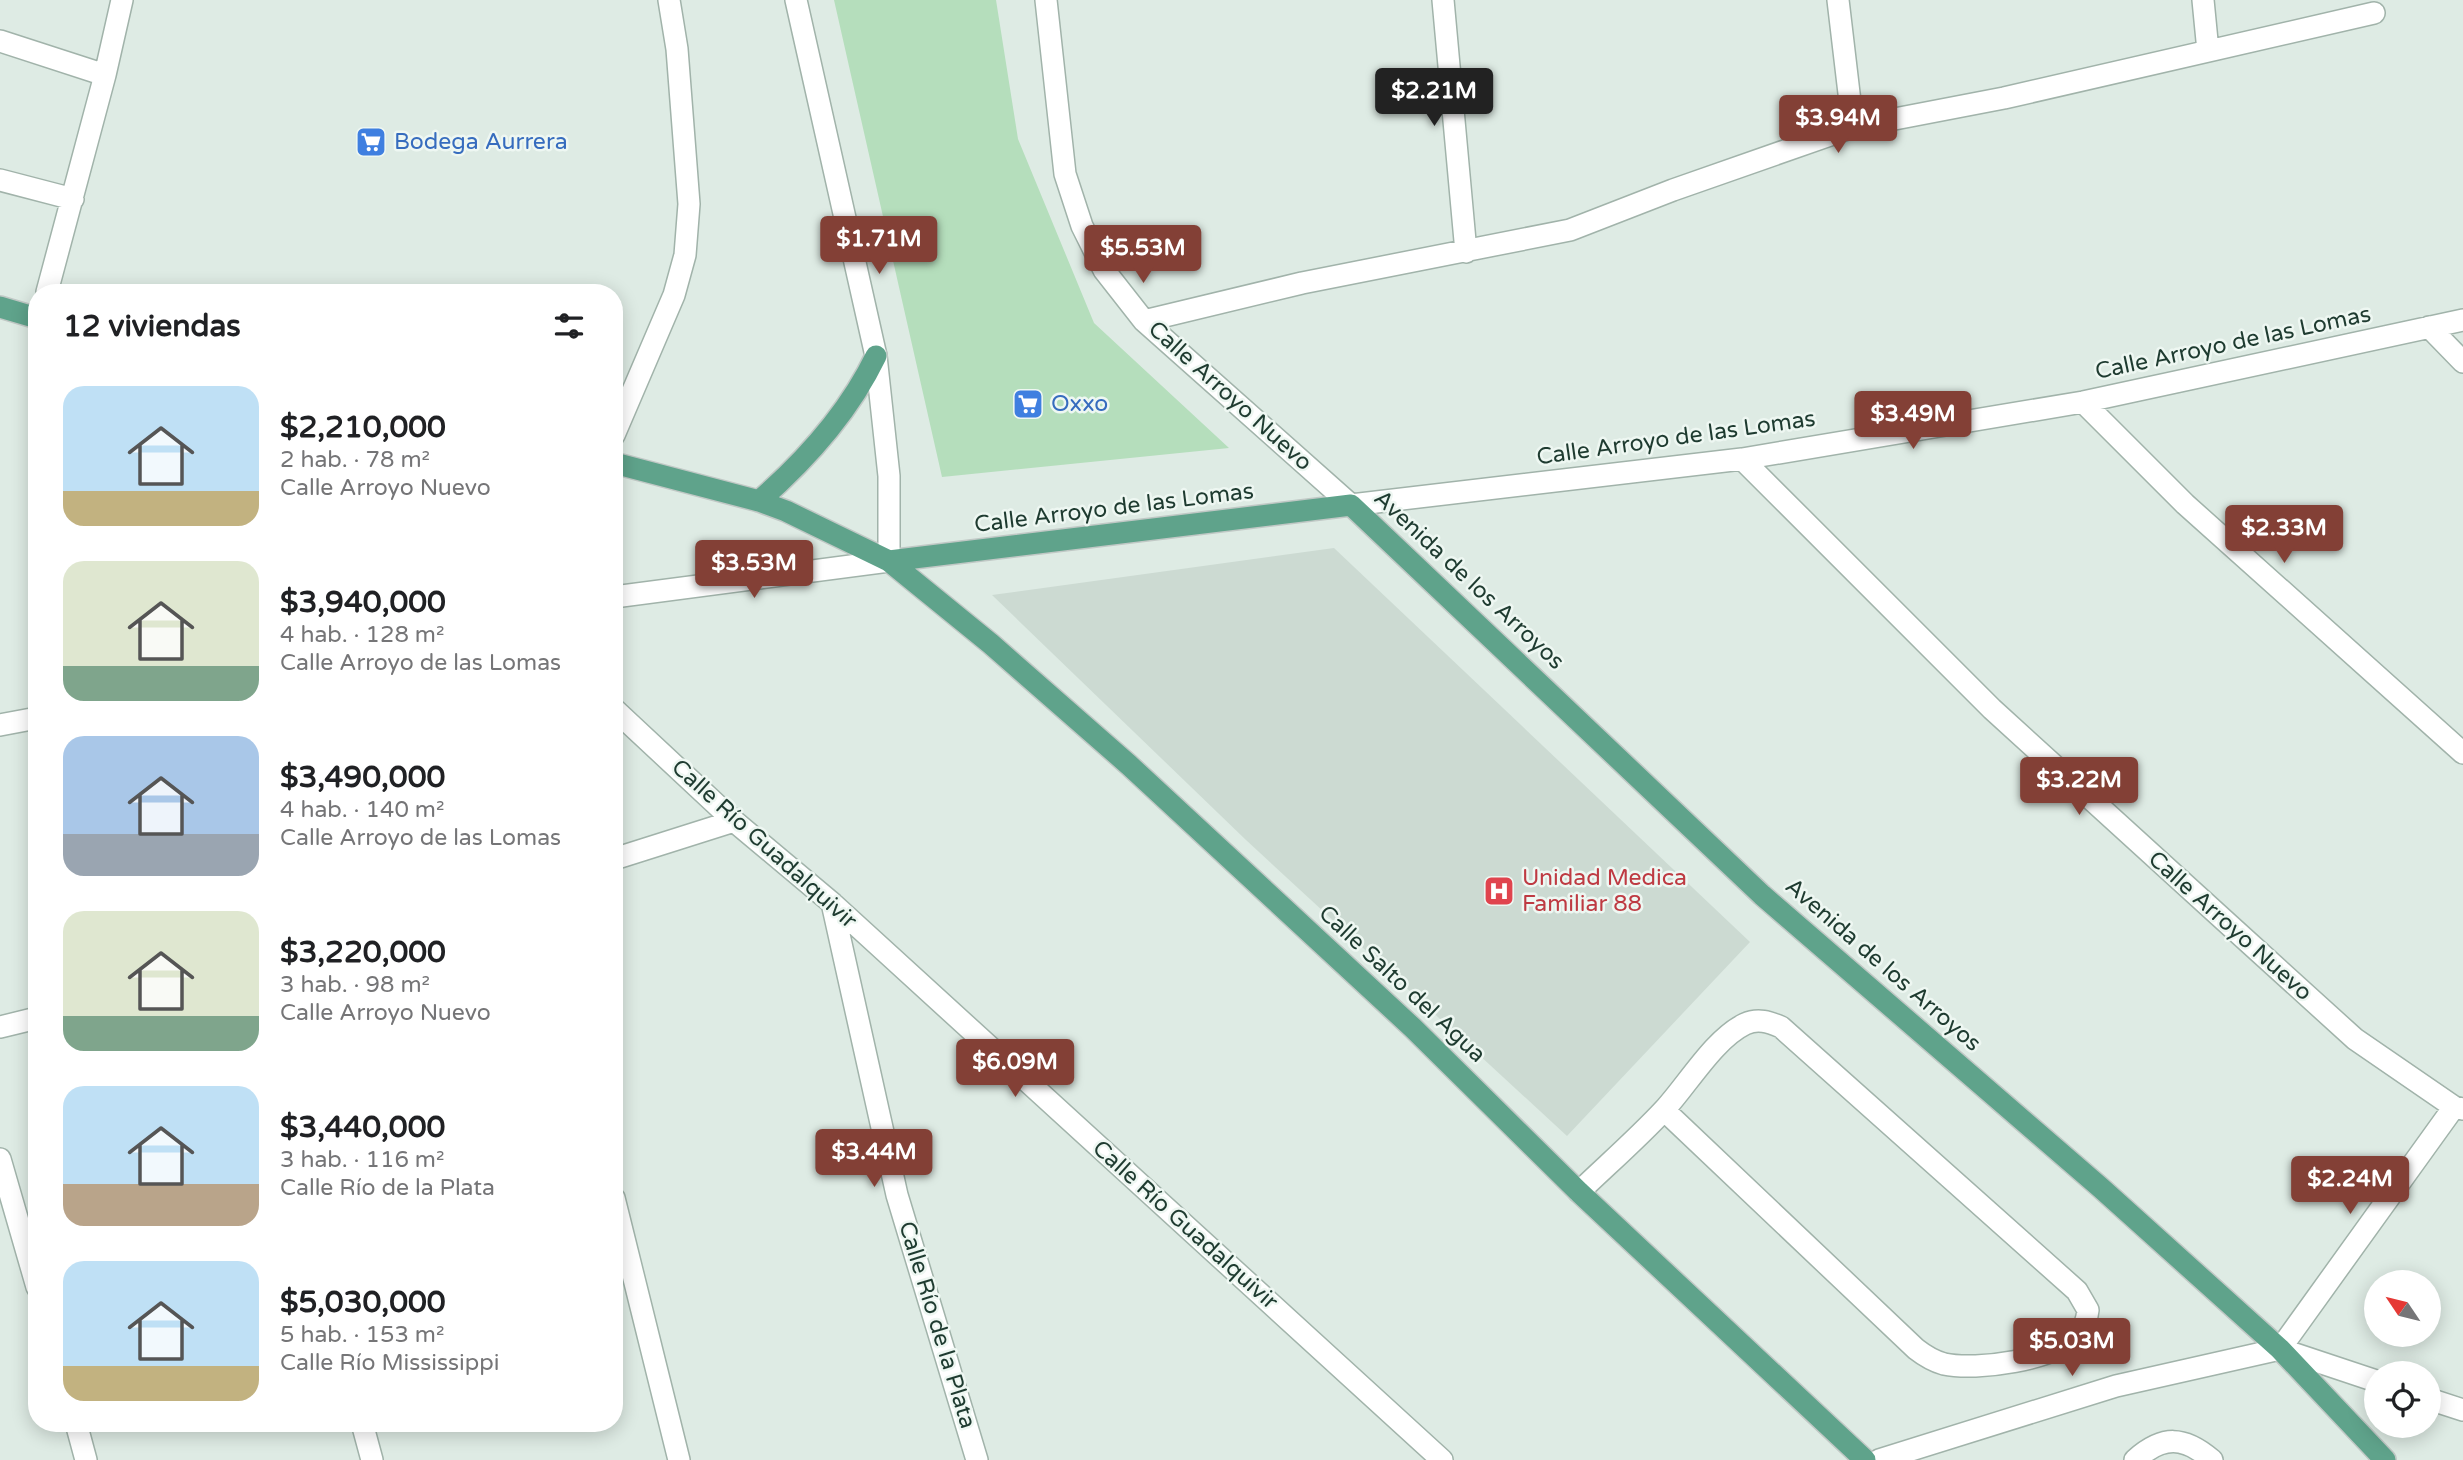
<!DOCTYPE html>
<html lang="es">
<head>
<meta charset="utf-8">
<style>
	:root { --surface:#fff; --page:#f2f2f2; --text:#202124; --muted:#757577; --accent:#834036 }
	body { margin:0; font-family:"Varela Round",sans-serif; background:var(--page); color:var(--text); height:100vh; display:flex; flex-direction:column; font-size:26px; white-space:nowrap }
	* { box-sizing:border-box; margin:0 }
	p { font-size:23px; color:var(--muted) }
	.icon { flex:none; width:38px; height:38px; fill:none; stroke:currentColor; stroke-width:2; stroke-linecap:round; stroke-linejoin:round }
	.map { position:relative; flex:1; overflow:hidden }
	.details { position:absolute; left:28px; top:284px; width:595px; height:1148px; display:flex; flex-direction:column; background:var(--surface); border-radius:28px; box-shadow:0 4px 18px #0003 }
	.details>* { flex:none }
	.needle { width:46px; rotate:305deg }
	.controls { position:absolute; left:2364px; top:1270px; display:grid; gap:14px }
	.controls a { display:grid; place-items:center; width:77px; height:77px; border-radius:50%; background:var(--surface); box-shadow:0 4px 18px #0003; font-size:35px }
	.price { position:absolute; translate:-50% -60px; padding:0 16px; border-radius:7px; background:var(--accent); color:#fff; font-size:23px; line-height:46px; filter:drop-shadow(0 2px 4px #0008) }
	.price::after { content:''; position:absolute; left:50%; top:42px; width:21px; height:16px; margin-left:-10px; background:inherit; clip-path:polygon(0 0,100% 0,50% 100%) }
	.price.current { background:#222; color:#fff }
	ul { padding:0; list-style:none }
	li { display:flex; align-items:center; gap:21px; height:175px; padding:0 35px }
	li span { display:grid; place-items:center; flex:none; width:196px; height:140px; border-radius:21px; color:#555 }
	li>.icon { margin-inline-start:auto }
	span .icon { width:84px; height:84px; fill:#fffc; stroke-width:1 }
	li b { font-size:30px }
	h2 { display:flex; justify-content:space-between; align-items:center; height:84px; padding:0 35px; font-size:30px }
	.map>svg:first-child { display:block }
</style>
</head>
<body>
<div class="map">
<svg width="2463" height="1460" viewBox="0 0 2463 1460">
	<rect width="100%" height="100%" fill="#deebe4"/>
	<!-- built -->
	<path fill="#ccdad2" d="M1334,548L1750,942L1567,1136L1246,840L992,595Z"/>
	<!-- green -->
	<path fill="#b5debc" d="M834,0H996L1018,139L1094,323L1229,448L942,477Z"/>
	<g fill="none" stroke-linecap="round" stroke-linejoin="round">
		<!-- minor casing -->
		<g stroke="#a1b3aa" stroke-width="24">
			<path id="minor" d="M1046,0L1065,174L1082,226L1104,270L1144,321L1351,505L1742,459L2083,402L2463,320
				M1443,0L1466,252
				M1838,0L1853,127
				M2203,0L2208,51
				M0,41L105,75
				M0,180L73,199
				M47,292L105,75L122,0
				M1144,321L1302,283L1570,230L1673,190L1853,127L2004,98L2374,13
				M2429,327L2463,362
				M2083,402L2185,504L2463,753
				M614,435L674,295L685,255L689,204L677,49L669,0
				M1742,459L1992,709L2236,931L2355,1039L2454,1107L2463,1109
				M614,597L889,561V476L876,356L796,0
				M614,709L734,821L832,903L1442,1460
				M0,725L37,718
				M614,859L734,821
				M832,903L897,1195L977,1460
				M0,1027L37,1018
				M0,1159L37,1287
				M1579,1192C1607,1165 1637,1139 1664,1110C1688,1084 1714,1039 1745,1024C1758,1018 1769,1022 1781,1027L2077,1291L2088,1310C2087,1319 2085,1328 2078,1335C2055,1360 1977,1371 1944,1364C1933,1361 1925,1356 1916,1349L1664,1110
				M614,1198L679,1460
				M2280,1349L2454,1107
				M2280,1349L2376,1381
				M2429,1399L2463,1410
				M76,1423L86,1460
				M362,1423L372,1460
				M1879,1460L2116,1386L2280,1349
				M2135,1460C2163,1435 2184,1436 2212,1460"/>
		</g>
		<!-- major casing -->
		<g stroke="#c0c8c5" stroke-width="24">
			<path id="major" d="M0,307L37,318
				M614,463L759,501L786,511L889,561L991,644L1129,765L1413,1028L1579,1192L1865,1460
				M759,501C806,460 849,412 876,356
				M889,561L1351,505L1762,895L2101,1188L2280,1349L2385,1460"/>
		</g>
		<!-- minor -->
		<use href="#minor" stroke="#fff" stroke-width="21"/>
		<!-- major -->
		<use href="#major" stroke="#5fa38b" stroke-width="21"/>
	</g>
	<!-- icons -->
	<defs>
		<g id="supermarket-square" transform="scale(1.575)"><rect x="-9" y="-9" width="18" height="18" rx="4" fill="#3f7fe0" stroke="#eef7f2"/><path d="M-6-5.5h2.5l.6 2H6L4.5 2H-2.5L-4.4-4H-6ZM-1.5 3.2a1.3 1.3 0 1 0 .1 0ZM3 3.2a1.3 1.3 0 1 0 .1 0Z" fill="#fff"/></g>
		<g id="hospital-square" transform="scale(1.575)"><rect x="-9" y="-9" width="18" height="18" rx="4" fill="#e0444e" stroke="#eef7f2"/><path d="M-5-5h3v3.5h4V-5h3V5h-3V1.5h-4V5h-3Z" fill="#fff"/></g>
	</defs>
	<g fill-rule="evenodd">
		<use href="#supermarket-square" x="371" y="142"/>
		<use href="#supermarket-square" x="1028" y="404"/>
		<use href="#hospital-square" x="1499" y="891"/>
	</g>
	<g text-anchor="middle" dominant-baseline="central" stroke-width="5" stroke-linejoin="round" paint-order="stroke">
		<!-- shop labels -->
		<g font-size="23" fill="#366cbe" stroke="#eef7f2" text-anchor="start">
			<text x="394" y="142">Bodega Aurrera</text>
			<text x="1051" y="404">Oxxo</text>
		</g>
		<!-- street labels -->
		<g font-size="23" fill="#1e3b30" stroke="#eef7f2">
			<text transform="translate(2233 343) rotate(-12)">Calle Arroyo de las Lomas</text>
			<text transform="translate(1230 396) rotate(42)">Calle Arroyo Nuevo</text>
			<text transform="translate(1676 438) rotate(-8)">Calle Arroyo de las Lomas</text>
			<text transform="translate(1114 508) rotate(-7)">Calle Arroyo de las Lomas</text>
			<text transform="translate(1469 580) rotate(43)">Avenida de los Arroyos</text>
			<text transform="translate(764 844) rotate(42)">Calle Río Guadalquivir</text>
			<text transform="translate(2230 926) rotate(42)">Calle Arroyo Nuevo</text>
			<text transform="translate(1883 965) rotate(41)">Avenida de los Arroyos</text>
			<text transform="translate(1402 984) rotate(43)">Calle Salto del Agua</text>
			<text transform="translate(1185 1225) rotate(42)">Calle Río Guadalquivir</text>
			<text transform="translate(937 1325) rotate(73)">Calle Río de la Plata</text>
		</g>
		<!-- health labels -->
		<g font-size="23" fill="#be3a42" stroke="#eef7f2" text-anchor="start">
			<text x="1522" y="878">Unidad Medica<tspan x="1522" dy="26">Familiar 88</tspan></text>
		</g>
	</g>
</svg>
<div class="controls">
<a><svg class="needle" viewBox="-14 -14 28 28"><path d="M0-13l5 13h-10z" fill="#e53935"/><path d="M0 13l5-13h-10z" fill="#757577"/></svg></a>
<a><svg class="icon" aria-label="locate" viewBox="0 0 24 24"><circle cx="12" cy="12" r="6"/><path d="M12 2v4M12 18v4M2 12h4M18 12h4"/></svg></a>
</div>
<b class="price current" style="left:1434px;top:128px">$2.21M</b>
<b class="price" style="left:1838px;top:155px">$3.94M</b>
<b class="price" style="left:879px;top:276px">$1.71M</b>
<b class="price" style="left:1143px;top:285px">$5.53M</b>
<b class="price" style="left:1913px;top:451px">$3.49M</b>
<b class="price" style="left:2284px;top:565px">$2.33M</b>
<b class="price" style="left:754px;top:600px">$3.53M</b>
<b class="price" style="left:2079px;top:817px">$3.22M</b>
<b class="price" style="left:1015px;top:1099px">$6.09M</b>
<b class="price" style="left:874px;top:1189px">$3.44M</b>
<b class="price" style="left:2350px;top:1216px">$2.24M</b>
<b class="price" style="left:2072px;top:1378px">$5.03M</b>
<section class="details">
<h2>12 viviendas<svg class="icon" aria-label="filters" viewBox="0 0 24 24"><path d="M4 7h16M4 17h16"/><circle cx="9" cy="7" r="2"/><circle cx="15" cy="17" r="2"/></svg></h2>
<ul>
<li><span style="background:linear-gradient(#bfe0f5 75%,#c2b280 0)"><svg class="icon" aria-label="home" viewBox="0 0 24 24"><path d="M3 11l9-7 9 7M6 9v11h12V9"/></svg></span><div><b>$2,210,000</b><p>2 hab. · 78 m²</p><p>Calle Arroyo Nuevo</p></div></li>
<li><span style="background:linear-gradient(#dfe7d0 75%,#7fa58c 0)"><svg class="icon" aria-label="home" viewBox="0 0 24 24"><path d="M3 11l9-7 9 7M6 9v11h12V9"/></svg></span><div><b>$3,940,000</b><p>4 hab. · 128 m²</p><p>Calle Arroyo de las Lomas</p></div></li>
<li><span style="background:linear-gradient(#a9c7e8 70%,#9aa5b1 0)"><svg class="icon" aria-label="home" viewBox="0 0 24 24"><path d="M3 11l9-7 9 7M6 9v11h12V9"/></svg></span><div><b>$3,490,000</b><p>4 hab. · 140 m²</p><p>Calle Arroyo de las Lomas</p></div></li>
<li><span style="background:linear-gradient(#dfe7d0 75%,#7fa58c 0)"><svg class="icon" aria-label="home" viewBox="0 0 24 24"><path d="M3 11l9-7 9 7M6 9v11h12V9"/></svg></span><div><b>$3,220,000</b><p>3 hab. · 98 m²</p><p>Calle Arroyo Nuevo</p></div></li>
<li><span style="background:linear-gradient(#bfe0f5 70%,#b9a48a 0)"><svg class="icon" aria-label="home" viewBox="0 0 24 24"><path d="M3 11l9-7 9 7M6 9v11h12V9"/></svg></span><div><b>$3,440,000</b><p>3 hab. · 116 m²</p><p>Calle Río de la Plata</p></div></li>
<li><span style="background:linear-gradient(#bfe0f5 75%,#c2b280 0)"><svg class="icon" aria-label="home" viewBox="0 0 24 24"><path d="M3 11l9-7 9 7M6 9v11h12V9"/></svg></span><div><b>$5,030,000</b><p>5 hab. · 153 m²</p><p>Calle Río Mississippi</p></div></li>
</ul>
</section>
</div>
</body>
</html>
